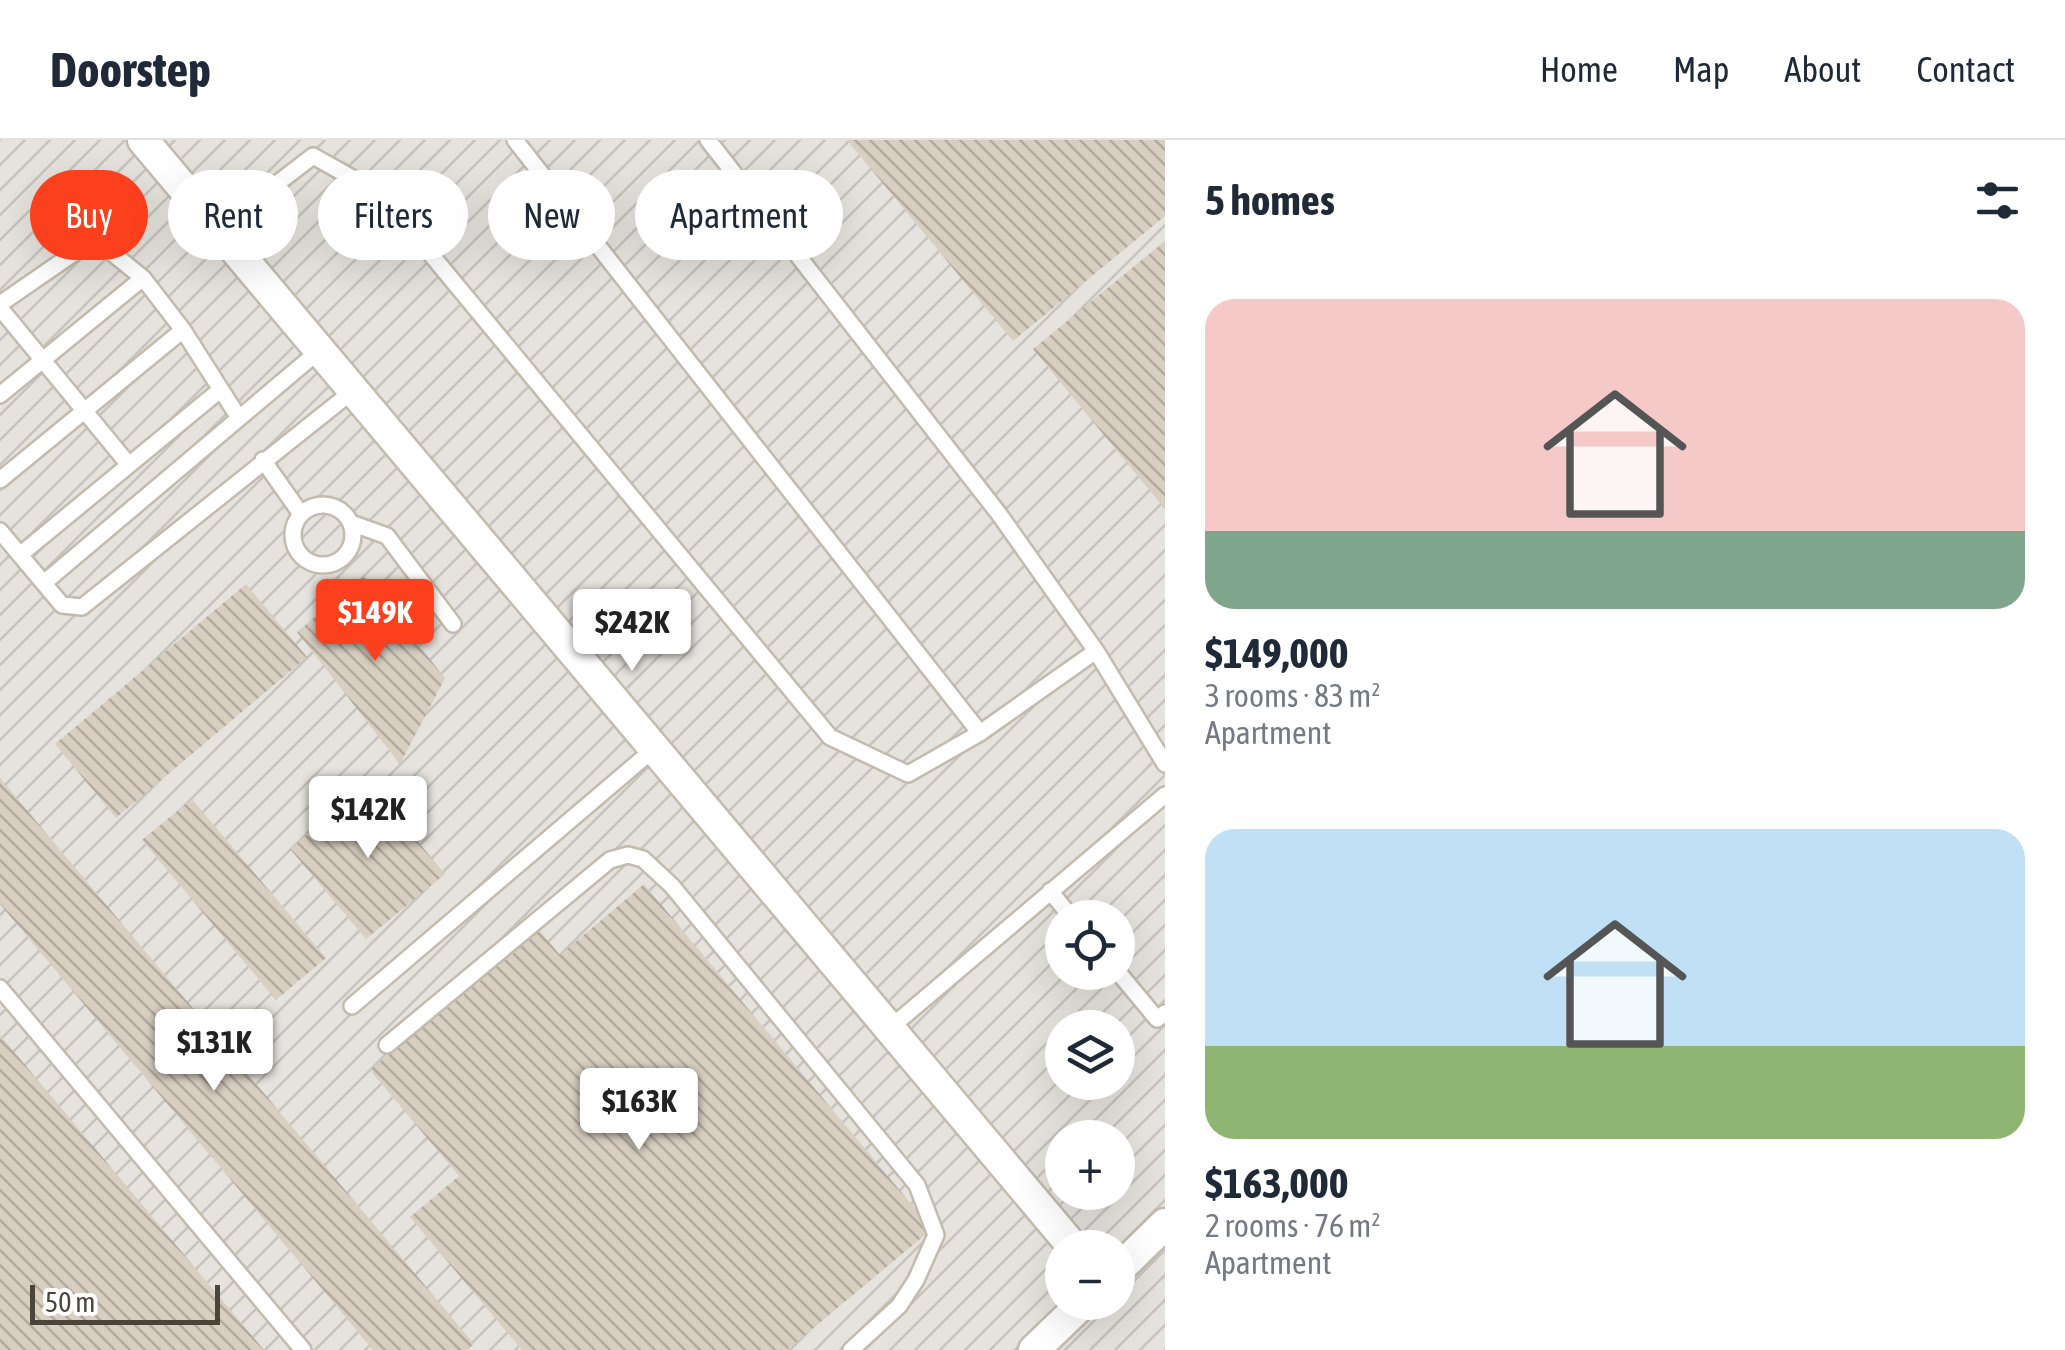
<!DOCTYPE html>
<html lang="en">
<head>
<meta charset="utf-8">
<style>
	:root { --surface:#fff; --page:#f6f6f7; --text:#1f2937; --muted:#747a83; --line:#e0e1e3; --accent:#fc3f1d }
	body { margin:0; font-family:"Asap Condensed",sans-serif; background:var(--page); color:var(--text); height:100vh; display:flex; flex-direction:column; font-size:38px; white-space:nowrap }
	* { box-sizing:border-box; margin:0 }
	p { font-size:32px; color:var(--muted) }
	.icon { flex:none; width:55px; height:55px; fill:none; stroke:currentColor; stroke-width:2; stroke-linecap:round; stroke-linejoin:round }
	.map { position:relative; flex:1; overflow:hidden }
	.side { display:flex; flex-direction:column; background:var(--surface); width:900px }
	.side>* { flex:none }
	.banner { position:absolute; left:30px; top:30px; width:950px; height:90px; display:flex; gap:20px }
	.controls { position:absolute; left:1045px; top:760px; display:grid; gap:20px }
	.controls a { display:grid; place-items:center; width:90px; height:90px; border-radius:50%; background:var(--surface); box-shadow:0 10px 40px #0002; font-size:50px }
	.scale { position:absolute; left:30px; bottom:25px; width:190px; box-sizing:border-box; padding-left:10px; border:5px solid #4b4439; border-top:0; font-size:28px; line-height:35px; white-space:nowrap; color:#4b4439; -webkit-text-stroke:8px #fff; paint-order:stroke }
	.price { position:absolute; translate:-50% -85px; padding:0 22px; border-radius:10px; background:#fff; color:#222; font-size:32px; line-height:65px; filter:drop-shadow(0 2px 5px #0008) }
	.price::after { content:''; position:absolute; left:50%; top:60px; width:30px; height:22px; margin-left:-15px; background:inherit; clip-path:polygon(0 0,100% 0,50% 100%) }
	.price.on { background:var(--accent); color:#fff }
	ul { padding:0; list-style:none }
	li { display:grid; align-content:center; gap:20px; height:530px; padding:0 40px }
	li span { display:grid; place-items:center; height:310px; border-radius:30px; color:#555 }
	li>.icon { margin-inline-start:auto }
	span .icon { width:180px; height:180px; fill:#fffc; stroke-width:1 }
	li b { font-size:42px }
	h2 { display:flex; justify-content:space-between; align-items:center; height:120px; padding:0 40px; font-size:42px }
	.chip { padding:0 35px; border-radius:45px; background:var(--surface); box-shadow:0 10px 40px #0002; font-size:35px; line-height:90px }
	.chip.on { background:var(--accent); color:#fff }
	header { display:flex; align-items:center; gap:60px; box-sizing:border-box; height:140px; padding:0 50px; background:var(--surface); border-bottom:2px solid var(--line) }
	header strong { font-size:48px }
	nav { display:flex; gap:55px; margin-inline-start:auto; font-size:35px }
	main { display:flex; flex:1; min-height:0 }
	.map>svg:first-child { display:block }
</style>
</head>
<body>
<header>
<strong>Doorstep</strong>
<nav><a>Home</a><a>Map</a><a>About</a><a>Contact</a></nav>
</header>
<main>
<div class="map">
<svg width="1165" height="1210" viewBox="0 0 1165 1210">
	<defs>
		<pattern id="industrial-furrows" width="10" height="10" patternUnits="userSpaceOnUse" patternTransform="scale(2.5)"><rect width="10" height="10" fill="#e6e2dd"/><path d="M-1 1l2-2M0 10L10 0M9 11l2-2" fill="none" stroke="#c7c3be"/></pattern>
		<pattern id="building-back-hatch" width="6" height="6" patternUnits="userSpaceOnUse" patternTransform="scale(2.5)"><rect width="6" height="6" fill="#d8cfc1"/><path d="M-1 5l2 2M0 0l6 6M5-1l2 2" fill="none" stroke="#b1aa9e"/></pattern>
	</defs>
	<rect width="100%" height="100%" fill="#f6f3ec"/>
	<!-- industrial -->
	<path fill="url(#industrial-furrows)" fill-rule="evenodd" d="M0,0H1165V1210H0ZM1062,778H1118V832H1062ZM1062,888H1118V942H1062ZM1062,998H1118V1052H1062ZM1062,1108H1118V1162H1062Z"/>
	<!-- building -->
	<path fill="url(#building-back-hatch)" d="M847,0H1165V76L1013,201Z
		M1165,101V369L1033,209Z
		M364,436L445,538L400,624L297,492Z
		M246,444L307,517L116,678L55,604Z
		M0,638L474,1204L467,1210H373L0,764Z
		M369,643L445,734L366,799L290,709Z
		M192,659L326,818L276,860L142,700Z
		M644,744L932,1089L787,1210H522L410,1077L459,1036L370,930L539,790L560,815Z
		M0,895L264,1210H0Z"/>
	<g fill="none" stroke-linecap="round" stroke-linejoin="round">
		<!-- service casing -->
		<g stroke="#c2bbae" stroke-width="20">
			<path id="service" d="M515,0L980,593
				M708,0L999,374L1096,511L1165,624
				M218,89L313,16L381,54L830,597L908,634L980,593L1096,511
				M0,164L87,104L106,108L143,138L183,190L239,278
				M0,168L129,325
				M0,255L143,138
				M263,320L301,374
				M0,340L183,190
				M293 395a30 30 0 1 1 60 0a30 30 0 1 1-60 0Z
				M351,383L387,396L453,484
				M0,391L62,465L82,467L354,250
				M21,414L220,250
				M45,442L320,210
				M1050,751L1072,778
				M1118,832L1157,879L1165,873
				M0,848L303,1210
				M352,866L655,608
				M890,888L1165,655
				M387,905L610,720L628,715L643,719L672,746L917,1045L936,1095L916,1140L899,1166L851,1210"/>
		</g>
		<!-- minor casing -->
		<g stroke="#c2bbae" stroke-width="35">
			<path id="minor" d="M143,0L1074,1108
				M1118,1130L1165,1084
				M1034,1210L1084,1162"/>
		</g>
		<!-- service -->
		<use href="#service" stroke="#fff" stroke-width="15"/>
		<!-- minor -->
		<use href="#minor" stroke="#fff" stroke-width="30"/>
	</g>
</svg>
<div class="controls">
<a><svg class="icon" aria-label="locate" viewBox="0 0 24 24"><circle cx="12" cy="12" r="6"/><path d="M12 2v4M12 18v4M2 12h4M18 12h4"/></svg></a>
<a><svg class="icon" aria-label="layers" viewBox="0 0 24 24"><path d="M12 4l9 5-9 5-9-5zM3 14l9 5 9-5"/></svg></a>
<a>+</a>
<a>−</a>
</div>
<div class="scale">50 m</div>
<b class="price on" style="left:375px;top:524px">$149K</b>
<b class="price" style="left:632px;top:534px">$242K</b>
<b class="price" style="left:368px;top:721px">$142K</b>
<b class="price" style="left:214px;top:954px">$131K</b>
<b class="price" style="left:639px;top:1013px">$163K</b>
<div class="banner">
<a class="chip on">Buy</a>
<a class="chip">Rent</a>
<a class="chip">Filters</a>
<a class="chip">New</a>
<a class="chip">Apartment</a>
</div>
</div>
<section class="side">
<h2>5 homes<svg class="icon" aria-label="filters" viewBox="0 0 24 24"><path d="M4 7h16M4 17h16"/><circle cx="9" cy="7" r="2"/><circle cx="15" cy="17" r="2"/></svg></h2>
<ul>
<li><span style="background:linear-gradient(#f6c9c9 75%,#7fa58c 0)"><svg class="icon" aria-label="home" viewBox="0 0 24 24"><path d="M3 11l9-7 9 7M6 9v11h12V9"/></svg></span><div><b>$149,000</b><p>3 rooms · 83 m²</p><p>Apartment</p></div></li>
<li><span style="background:linear-gradient(#bfe0f5 70%,#8fb573 0)"><svg class="icon" aria-label="home" viewBox="0 0 24 24"><path d="M3 11l9-7 9 7M6 9v11h12V9"/></svg></span><div><b>$163,000</b><p>2 rooms · 76 m²</p><p>Apartment</p></div></li>
</ul>
</section>
</main>
</body>
</html>
